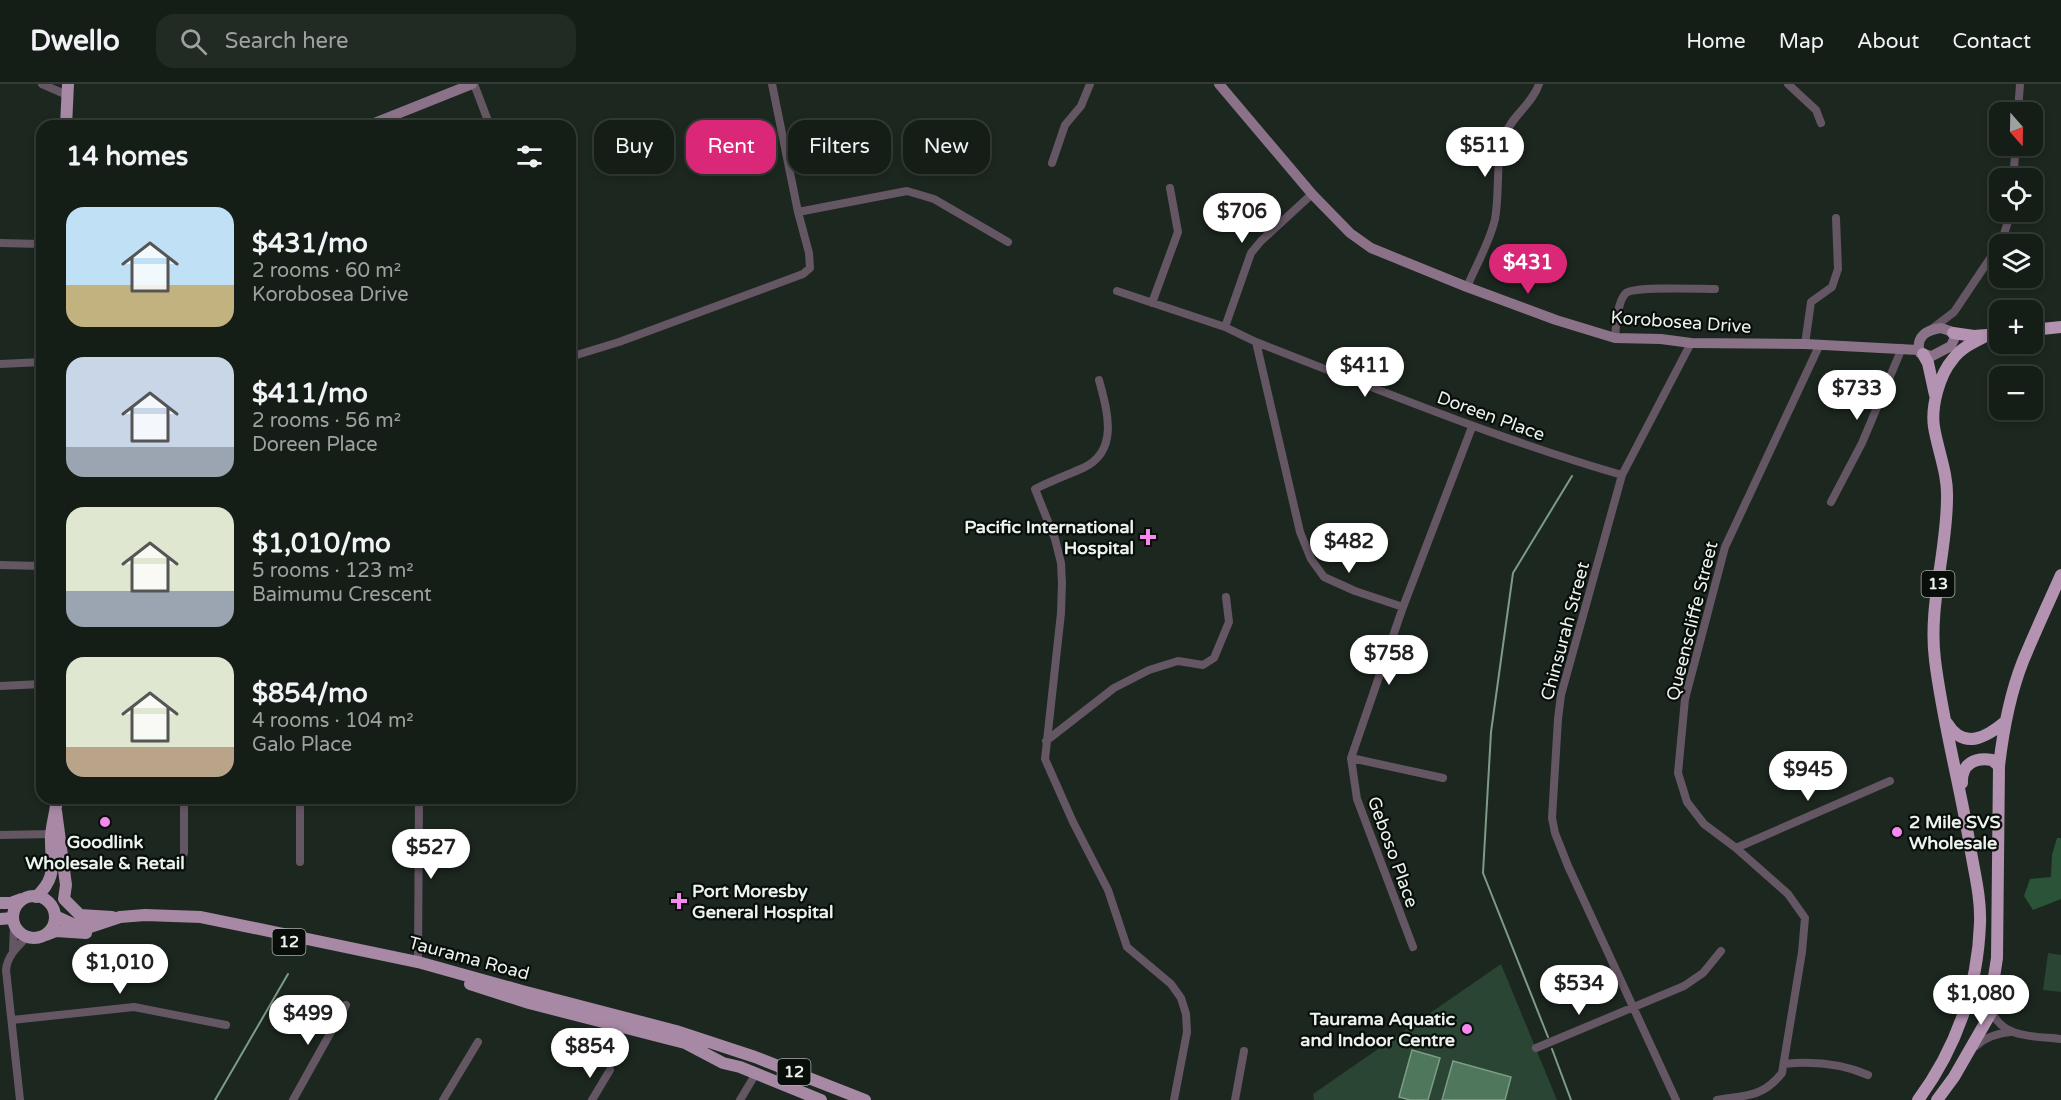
<!DOCTYPE html>
<html lang="en">
<head>
<meta charset="utf-8">
<style>
	:root { --surface:#151d17; --page:#222a24; --text:#f1f3f6; --muted:#9da2a1; --line:#343b36; --accent:#db2777 }
	body { margin:0; font-family:"Varela Round",sans-serif; background:var(--page); color:var(--text); height:100vh; display:flex; flex-direction:column; font-size:22px; white-space:nowrap }
	* { box-sizing:border-box; margin:0 }
	p { font-size:20px; color:var(--muted) }
	.icon { flex:none; width:33px; height:33px; fill:none; stroke:currentColor; stroke-width:2; stroke-linecap:round; stroke-linejoin:round }
	.map { position:relative; flex:1; overflow:hidden }
	.drawer { position:absolute; left:36px; top:36px; width:540px; height:684px; display:flex; flex-direction:column; background:var(--surface); border-radius:18px; box-shadow:0 3px 9px #0003,0 0 0 2px var(--line) }
	.drawer>* { flex:none }
	.top-card { position:absolute; left:594px; top:36px; width:570px; height:54px; display:flex; gap:12px }
	.needle { width:39px; rotate:160deg }
	.tools { position:absolute; left:1989px; top:18px; display:grid; gap:12px }
	.tools a { display:grid; place-items:center; width:54px; height:54px; border-radius:12px; background:var(--surface); box-shadow:0 3px 9px #0003,0 0 0 2px var(--line); font-size:30px }
	.price { position:absolute; translate:-50% -51px; padding:0 14px; border-radius:21px; background:#fff; color:#222; font-size:20px; line-height:39px; filter:drop-shadow(0 2px 3px #0008) }
	.price::after { content:''; position:absolute; left:50%; top:36px; width:18px; height:14px; margin-left:-9px; background:inherit; clip-path:polygon(0 0,100% 0,50% 100%) }
	.price.current { background:var(--accent); color:#fff }
	ul { padding:0; list-style:none }
	li { display:flex; align-items:center; gap:18px; height:150px; padding:0 30px }
	li span { display:grid; place-items:center; flex:none; width:168px; height:120px; border-radius:18px; color:#555 }
	li>.icon { margin-inline-start:auto }
	span .icon { width:72px; height:72px; fill:#fffc; stroke-width:1 }
	li b { font-size:26px }
	h2 { display:flex; justify-content:space-between; align-items:center; height:72px; padding:0 30px; font-size:26px }
	.chip { padding:0 21px; border-radius:18px; background:var(--surface); box-shadow:0 3px 9px #0003,0 0 0 2px var(--line); font-size:21px; line-height:54px }
	.chip.current { background:var(--accent); color:#fff }
	header { display:flex; align-items:center; gap:36px; box-sizing:border-box; height:84px; padding:0 30px; background:var(--surface); border-bottom:2px solid var(--line) }
	header strong { font-size:28px }
	nav { display:flex; gap:33px; margin-inline-start:auto; font-size:21px }
	.search { width:420px; height:54px; background:var(--page); display:flex; align-items:center; gap:15px; box-sizing:border-box; padding:0 21px; border-radius:18px; color:var(--muted); font-size:22px }
	.map>svg:first-child { display:block }
</style>
</head>
<body>
<header>
<strong>Dwello</strong>
<div class="search"><svg class="icon" aria-label="search" viewBox="0 0 24 24"><circle cx="10" cy="10" r="6"/><path d="M15 15l6 6"/></svg>Search here</div>
<nav><a>Home</a><a>Map</a><a>About</a><a>Contact</a></nav>
</header>
<div class="map">
<svg width="2061" height="1016" viewBox="0 0 2061 1016">
	<rect width="100%" height="100%" fill="#1c271f"/>
	<!-- green -->
	<path fill="#2a4533" d="M2048,869L2061,871V908L2043,906Z
		M1501,880L1557,1016H1314L1313,1010Z"/>
	<!-- forest -->
	<path fill="#2a5338" d="M2057,754H2061V815L2033,826L2024,812L2030,795L2051,793L2052,771Z"/>
	<!-- water -->
	<path fill="#4e775b" stroke="#7d9c87" stroke-width="1.5" d="M1412,966L1440,974L1428,1016H1410L1399,1013Z
		M1453,977L1511,993L1505,1016H1442Z"/>
	<g fill="none" stroke-linecap="round" stroke-linejoin="round">
		<!-- stream -->
		<path stroke="#7d9c87" stroke-width="2" d="M1548,953L1483,789L1491,648L1513,489L1572,392
			M1552,965L1571,1016
			M215,1016L288,890"/>
		<!-- minor -->
		<path stroke="#655664" stroke-width="8" d="M42,0L67,11
			M474,0L490,42
			M772,0L798,128L907,107L934,115L1008,158
			M1788,0L1816,26L1821,39
			M2018,28L2020,0
			M1052,79L1065,41L1081,22L1090,0
			M2013,94L2016,62
			M0,159L42,160
			M1467,203C1476,181 1490,158 1495,135C1500,108 1495,79 1504,53C1511,32 1532,21 1539,0
			M1117,207L1225,243L1256,258C1377,305 1497,355 1622,391
			M1152,219L1178,148L1170,104
			M1225,243L1251,169L1261,157L1312,110
			M1933,244L1954,228L1995,167L2004,150L2011,128
			M1615,254C1616,243 1617,217 1626,209C1635,202 1700,205 1715,205
			M1256,258L1300,448L1311,475L1324,493L1355,507L1403,523
			M1805,260L1811,218L1832,203L1838,185L1836,134
			M570,273L619,258L803,190L810,184L809,169L798,128
			M0,280L42,278
			M1099,296C1107,326 1120,367 1083,384C1067,391 1051,397 1035,405L1055,455L1061,479L1062,499L1061,529L1045,675L1073,738L1108,806L1127,863L1171,900L1181,914L1186,930L1187,948L1174,1016
			M1831,418L1862,359L1902,264
			M0,481L42,482
			M0,602L42,600
			M1046,657L1114,604L1149,586L1178,577L1203,581L1214,574L1229,538L1226,513
			M1351,674L1443,694
			M0,751L51,750
			M1736,764L1890,697
			M184,769V714
			M300,778V714
			M1413,863L1357,715L1351,674L1403,523L1472,343
			M13,868L14,840
			M418,878L419,714
			M1992,927C2002,955 2036,952 2061,955
			M12,936L134,923L226,941
			M1976,962C1986,953 1996,950 2010,948
			M1536,964L1684,902L1703,889L1721,867
			M1784,980C1813,977 1842,980 1868,991
			M20,1016L6,886C7,872 18,862 27,853
			M293,1016L346,921
			M443,1016L478,958
			M592,1016L610,986
			M740,1016L755,991
			M1235,1016L1244,967
			M1676,1016L1568,782L1555,749L1552,734L1558,635L1561,611L1622,391L1691,259
			M1717,1016C1746,1011 1762,1014 1782,989L1802,868L1805,834L1788,810L1736,764L1704,740L1687,718L1678,689L1685,615L1725,463L1820,260"/>
		<!-- secondary -->
		<path stroke="#8b7288" stroke-width="10" d="M1219,0L1312,110L1350,149L1371,164L1467,203L1556,236L1615,254L1661,255L1691,259L1805,260L1918,266
			M367,42L472,0
			M1941,244L1953,248L1955,253L1951,262L1932,272L1920,269C1915,253 1926,246 1941,244Z"/>
		<!-- primary -->
		<path stroke="#a788a5" stroke-width="12" d="M66,42L68,0
			M56,727L66,801L64,815L80,831L112,833
			M13 833a21 21 0 1 1 42 0a21 21 0 1 1-42 0Z
			M36,813C59,792 50,779 51,752C52,739 56,727 57,714
			M0,819H11L22,815
			M55,832L77,842L90,843L120,833L145,831L201,833L418,878L522,907L676,947L755,973L865,1016
			M0,835L13,834
			M46,851L56,847L86,849
			M470,900L529,919L685,959L723,979L740,983L821,1016"/>
		<!-- trunk -->
		<path stroke="#b492b2" stroke-width="12" d="M2032,246L2061,243
			M1953,249L1974,252L2000,250
			M1923,270L1928,279L1935,311
			M1947,639C1964,667 1987,653 2006,637
			M1962,699C1961,680 1975,673 1992,676L1999,682
			M1918,1016C1956,965 1978,903 1980,839C1981,815 1975,791 1971,768C1961,704 1943,641 1935,576C1928,522 1947,468 1947,414C1948,390 1938,367 1934,343C1931,323 1939,291 1953,275C1961,264 1974,258 1986,252
			M1937,1016L1954,993L1992,927L1991,912L1997,874L1999,682C2003,647 2010,610 2023,577C2035,548 2048,520 2061,491"/>
	</g>
	<!-- markers -->
	<g fill="#f589ef" stroke="#090e0b" stroke-width="2">
		<path d="M1145 444h6v6h6v6h-6v6h-6v-6h-6v-6h6z"/>
		<circle cx="105" cy="738" r="6"/>
		<circle cx="1897" cy="748" r="6"/>
		<path d="M676 808h6v6h6v6h-6v6h-6v-6h-6v-6h6z"/>
		<circle cx="1467" cy="945" r="6"/>
	</g>
	<g text-anchor="middle" dominant-baseline="central" stroke-width="4.5" stroke-linejoin="round" paint-order="stroke">
		<!-- shield labels -->
		<g fill="#090e0b" stroke="#a8aeaa" stroke-width="1.5">
			<rect x="1921.5" y="487" width="33" height="26" rx="4.5"/>
			<rect x="272.5" y="845" width="33" height="26" rx="4.5"/>
			<rect x="777.5" y="975" width="33" height="26" rx="4.5"/>
		</g>
		<g font-size="16" font-weight="bold" fill="#ecf3ee">
			<text x="1938" y="500">13</text>
			<text x="289" y="858">12</text>
			<text x="794" y="988">12</text>
		</g>
		<!-- street labels -->
		<g font-size="18" fill="#ecf3ee" stroke="#090e0b">
			<text transform="translate(1681 238) rotate(4)">Korobosea Drive</text>
			<text transform="translate(1491 332) rotate(20)">Doreen Place</text>
			<text transform="translate(1692 537) rotate(-76)">Queenscliffe Street</text>
			<text transform="translate(1565 547) rotate(-75)">Chinsurah Street</text>
			<text transform="translate(1393 768) rotate(70)">Geboso Place</text>
			<text transform="translate(469 874) rotate(15)">Taurama Road</text>
		</g>
		<!-- poi labels -->
		<g font-size="18" font-weight="bold" fill="#ecf3ee" stroke="#090e0b" text-anchor="end">
			<text x="1134" y="443">Pacific International<tspan x="1134" dy="21">Hospital</tspan></text>
			<text x="1909" y="738" text-anchor="start">2 Mile SVS<tspan x="1909" dy="21">Wholesale</tspan></text>
			<text x="105" y="758" text-anchor="middle">Goodlink<tspan x="105" dy="21">Wholesale &amp; Retail</tspan></text>
			<text x="692" y="807" text-anchor="start">Port Moresby<tspan x="692" dy="21">General Hospital</tspan></text>
			<text x="1455" y="935">Taurama Aquatic<tspan x="1455" dy="21">and Indoor Centre</tspan></text>
		</g>
	</g>
</svg>
<div class="tools">
<a><svg class="needle" viewBox="-14 -14 28 28"><path d="M0-13l5 13h-10z" fill="#e53935"/><path d="M0 13l5-13h-10z" fill="#9da2a1"/></svg></a>
<a><svg class="icon" aria-label="locate" viewBox="0 0 24 24"><circle cx="12" cy="12" r="6"/><path d="M12 2v4M12 18v4M2 12h4M18 12h4"/></svg></a>
<a><svg class="icon" aria-label="layers" viewBox="0 0 24 24"><path d="M12 4l9 5-9 5-9-5zM3 14l9 5 9-5"/></svg></a>
<a>+</a>
<a>−</a>
</div>
<b class="price" style="left:1485px;top:94px">$511</b>
<b class="price" style="left:1242px;top:160px">$706</b>
<b class="price current" style="left:1528px;top:211px">$431</b>
<b class="price" style="left:1365px;top:314px">$411</b>
<b class="price" style="left:1857px;top:337px">$733</b>
<b class="price" style="left:1349px;top:490px">$482</b>
<b class="price" style="left:1389px;top:602px">$758</b>
<b class="price" style="left:1808px;top:718px">$945</b>
<b class="price" style="left:431px;top:796px">$527</b>
<b class="price" style="left:120px;top:911px">$1,010</b>
<b class="price" style="left:1579px;top:932px">$534</b>
<b class="price" style="left:1981px;top:942px">$1,080</b>
<b class="price" style="left:308px;top:962px">$499</b>
<b class="price" style="left:590px;top:995px">$854</b>
<div class="top-card">
<a class="chip">Buy</a>
<a class="chip current">Rent</a>
<a class="chip">Filters</a>
<a class="chip">New</a>
</div>
<section class="drawer">
<h2>14 homes<svg class="icon" aria-label="filters" viewBox="0 0 24 24"><path d="M4 7h16M4 17h16"/><circle cx="9" cy="7" r="2"/><circle cx="15" cy="17" r="2"/></svg></h2>
<ul>
<li><span style="background:linear-gradient(#bfe0f5 65%,#c2b280 0)"><svg class="icon" aria-label="home" viewBox="0 0 24 24"><path d="M3 11l9-7 9 7M6 9v11h12V9"/></svg></span><div><b>$431/mo</b><p>2 rooms · 60 m²</p><p>Korobosea Drive</p></div></li>
<li><span style="background:linear-gradient(#c9d6e8 75%,#9aa5b1 0)"><svg class="icon" aria-label="home" viewBox="0 0 24 24"><path d="M3 11l9-7 9 7M6 9v11h12V9"/></svg></span><div><b>$411/mo</b><p>2 rooms · 56 m²</p><p>Doreen Place</p></div></li>
<li><span style="background:linear-gradient(#dfe7d0 70%,#9aa5b1 0)"><svg class="icon" aria-label="home" viewBox="0 0 24 24"><path d="M3 11l9-7 9 7M6 9v11h12V9"/></svg></span><div><b>$1,010/mo</b><p>5 rooms · 123 m²</p><p>Baimumu Crescent</p></div></li>
<li><span style="background:linear-gradient(#dfe7d0 75%,#b9a48a 0)"><svg class="icon" aria-label="home" viewBox="0 0 24 24"><path d="M3 11l9-7 9 7M6 9v11h12V9"/></svg></span><div><b>$854/mo</b><p>4 rooms · 104 m²</p><p>Galo Place</p></div></li>
</ul>
</section>
</div>
</body>
</html>
